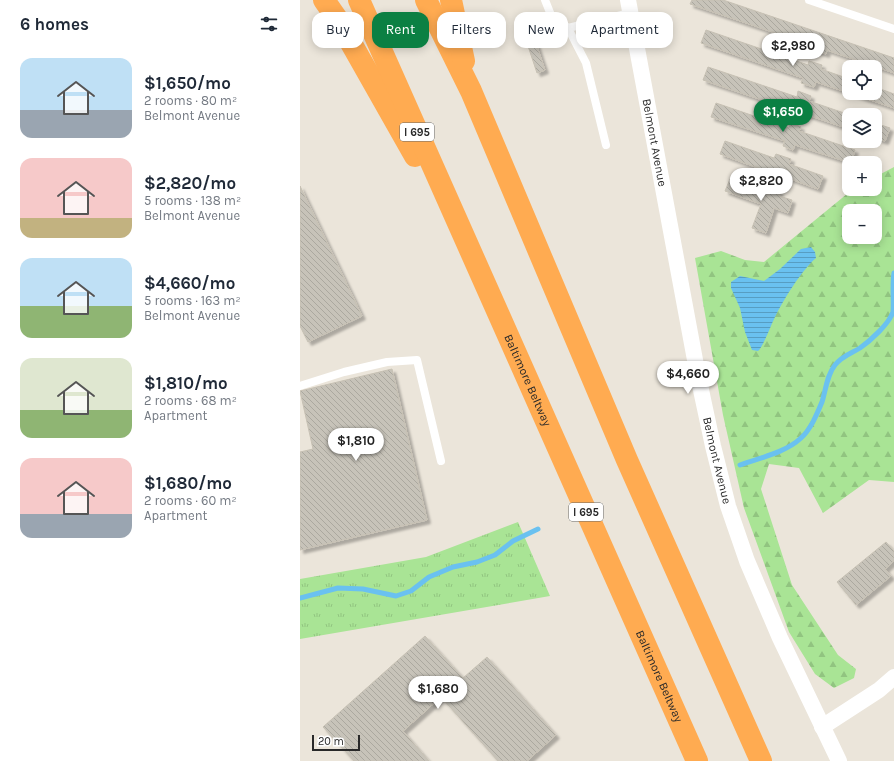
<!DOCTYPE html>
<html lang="en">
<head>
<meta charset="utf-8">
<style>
	:root { --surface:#fff; --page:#f6f6f7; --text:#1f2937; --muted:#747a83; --accent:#0b8043 }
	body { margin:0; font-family:Karla,sans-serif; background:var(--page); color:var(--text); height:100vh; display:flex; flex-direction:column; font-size:15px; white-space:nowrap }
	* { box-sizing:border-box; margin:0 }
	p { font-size:13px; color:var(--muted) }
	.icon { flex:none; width:22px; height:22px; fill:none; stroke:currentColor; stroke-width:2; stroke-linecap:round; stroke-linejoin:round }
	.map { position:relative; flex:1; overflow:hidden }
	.drawer { display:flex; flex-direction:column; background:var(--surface); width:300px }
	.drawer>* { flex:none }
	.guide { position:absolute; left:12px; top:12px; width:380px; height:36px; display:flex; gap:8px }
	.buttons { position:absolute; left:542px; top:60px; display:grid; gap:8px }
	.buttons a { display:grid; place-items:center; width:40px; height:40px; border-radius:8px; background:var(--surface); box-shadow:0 2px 10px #0003; font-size:20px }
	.scale { position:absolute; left:12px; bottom:10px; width:48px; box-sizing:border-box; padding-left:4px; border:2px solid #292929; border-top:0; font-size:11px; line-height:14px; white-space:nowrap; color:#292929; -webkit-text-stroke:3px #fff; paint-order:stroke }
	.price { position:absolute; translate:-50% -34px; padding:0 9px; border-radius:14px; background:#fff; color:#222; font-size:13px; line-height:26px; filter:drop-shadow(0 1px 2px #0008) }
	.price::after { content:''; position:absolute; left:50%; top:24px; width:12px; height:9px; margin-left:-6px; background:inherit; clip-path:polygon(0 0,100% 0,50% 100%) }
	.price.selected { background:var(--accent); color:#fff }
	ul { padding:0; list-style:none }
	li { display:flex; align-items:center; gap:12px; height:100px; padding:0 20px }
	li span { display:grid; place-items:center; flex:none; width:112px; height:80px; border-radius:12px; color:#555 }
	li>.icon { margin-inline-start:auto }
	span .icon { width:48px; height:48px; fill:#fffc; stroke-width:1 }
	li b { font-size:17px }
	h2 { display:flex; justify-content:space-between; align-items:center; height:48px; padding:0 20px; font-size:17px }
	.chip { padding:0 14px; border-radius:12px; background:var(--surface); box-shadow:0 2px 10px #0003; font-size:14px; line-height:36px }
	.chip.selected { background:var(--accent); color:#fff }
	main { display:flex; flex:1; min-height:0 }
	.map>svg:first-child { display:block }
</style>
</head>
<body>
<main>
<section class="drawer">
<h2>6 homes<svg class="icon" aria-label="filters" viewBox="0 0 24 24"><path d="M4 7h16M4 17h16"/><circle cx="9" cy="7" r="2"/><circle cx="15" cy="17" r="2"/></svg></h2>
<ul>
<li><span style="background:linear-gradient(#bfe0f5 65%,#9aa5b1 0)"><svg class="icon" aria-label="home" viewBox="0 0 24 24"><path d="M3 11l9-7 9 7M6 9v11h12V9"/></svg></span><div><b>$1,650/mo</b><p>2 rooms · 80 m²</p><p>Belmont Avenue</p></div></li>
<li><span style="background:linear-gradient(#f6c9c9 75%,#c2b280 0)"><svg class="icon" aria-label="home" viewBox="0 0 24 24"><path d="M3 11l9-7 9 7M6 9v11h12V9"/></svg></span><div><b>$2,820/mo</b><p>5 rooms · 138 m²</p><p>Belmont Avenue</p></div></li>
<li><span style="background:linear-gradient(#bfe0f5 60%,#8fb573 0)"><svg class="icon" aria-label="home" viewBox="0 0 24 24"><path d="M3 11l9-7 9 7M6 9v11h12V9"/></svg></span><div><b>$4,660/mo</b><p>5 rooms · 163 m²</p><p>Belmont Avenue</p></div></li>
<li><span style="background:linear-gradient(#dfe7d0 65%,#8fb573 0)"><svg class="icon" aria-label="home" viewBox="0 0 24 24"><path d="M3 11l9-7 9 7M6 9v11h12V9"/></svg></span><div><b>$1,810/mo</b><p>2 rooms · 68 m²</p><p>Apartment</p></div></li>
<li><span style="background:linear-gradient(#f6c9c9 70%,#9aa5b1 0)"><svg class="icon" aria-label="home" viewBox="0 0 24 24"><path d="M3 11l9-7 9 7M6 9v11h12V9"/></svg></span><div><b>$1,680/mo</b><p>2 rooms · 60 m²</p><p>Apartment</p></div></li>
</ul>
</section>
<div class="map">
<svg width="594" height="761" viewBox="0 0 594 761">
	<defs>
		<pattern id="grass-tufts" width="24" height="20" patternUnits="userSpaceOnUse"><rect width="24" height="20" fill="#a9e495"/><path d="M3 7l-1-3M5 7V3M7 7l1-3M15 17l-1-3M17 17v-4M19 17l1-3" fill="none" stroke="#91c480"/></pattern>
		<pattern id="forest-firs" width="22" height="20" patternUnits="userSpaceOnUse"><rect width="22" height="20" fill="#a9e495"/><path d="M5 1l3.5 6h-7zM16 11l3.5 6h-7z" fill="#91c480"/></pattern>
		<pattern id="water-rules" width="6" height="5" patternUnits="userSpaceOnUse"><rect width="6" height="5" fill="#6ac1f0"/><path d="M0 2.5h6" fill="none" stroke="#579dc2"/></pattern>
		<pattern id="building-back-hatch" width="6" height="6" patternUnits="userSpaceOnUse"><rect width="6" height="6" fill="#c7c3b9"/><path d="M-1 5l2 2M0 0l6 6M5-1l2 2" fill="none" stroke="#aba89f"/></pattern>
		<filter id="shadow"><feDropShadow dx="3.5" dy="3.5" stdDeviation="1" flood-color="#0004"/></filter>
	</defs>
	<rect width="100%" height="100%" fill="#ebe5da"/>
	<!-- grass -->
	<path fill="url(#grass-tufts)" d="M218,522L250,596L0,639V579L126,557Z"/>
	<!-- forest -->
	<path fill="url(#forest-firs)" fill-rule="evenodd" d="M594,167V482L569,480L523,513L499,468L469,464L461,489L492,585L538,655L556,669L554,678L534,688L515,674L489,632L444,508L423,415L395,258L421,251L445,260L464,262L553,189H575V177ZM549,211H575V237H549Z"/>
	<!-- water -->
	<path fill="url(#water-rules)" d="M511,247L515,252L516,258C501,271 484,299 475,317C471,325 463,347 458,351L452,350L445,332L440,308L431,288V282L440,276L464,281L480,269L501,249Z"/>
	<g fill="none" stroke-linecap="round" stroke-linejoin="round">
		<!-- stream -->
		<path stroke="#6ac1f0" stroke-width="5" d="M440,465C459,458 485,453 501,438C511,429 517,414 522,402C526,389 527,375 535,365C542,356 552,353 560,348C570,341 589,324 593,312C594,302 592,285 594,273
			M0,598L38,588L63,589L96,596L111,591L129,577L153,567L177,562L195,555L213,541L238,529"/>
	</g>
	<!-- building -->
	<path fill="url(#building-back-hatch)" stroke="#c7c1b4" filter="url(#shadow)" d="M392,0H423L594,58V73L527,50L526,54L513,50L514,46L390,4Z
		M406,30L508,65L509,61L522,65L521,69L549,79V93H575V87L594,94V108L516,82L514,87L501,83L503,78L401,43Z
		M232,31L245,70L237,73L224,34Z
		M408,67L497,97L498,91L511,96L509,101L550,115H549V129L505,114L503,118L491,114L492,110L403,80Z
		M416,103L489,128L491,123L501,127L499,131L555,150L551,163L495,145L493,150L483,146L485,141L411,117Z
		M575,123L590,128L585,141L575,138Z
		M425,141L474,158L476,154L491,159L489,164L523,176L518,189L485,177L483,182L468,177L469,172L420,154Z
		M430,179L465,191L467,187L480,192L479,196L492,200L488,213L474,208L466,233L452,228L461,204L425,191Z
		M0,186L62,316L8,342L0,326Z
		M92,369L127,520L0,550V452L13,449L0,391Z
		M586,542L594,551V561L585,569L591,576L556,605L537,582Z
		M125,636L163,678L187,657L256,735L227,761H198L141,697L103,731L129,761H54L23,727Z"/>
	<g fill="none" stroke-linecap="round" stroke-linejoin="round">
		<!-- service -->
		<path stroke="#fff" stroke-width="8" d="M245,0L251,15L268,28L330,13
			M509,0L594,29
			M268,28L286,63L306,145
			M0,386L44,372L87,362L117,360L141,461"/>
		<!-- minor -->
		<g stroke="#fff" stroke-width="16">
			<path id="s1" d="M328,0L398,376L413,446L428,506L447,561L480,638L539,761"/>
			<path d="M522,727L579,690L594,677"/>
		</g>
		<!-- motorway -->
		<g stroke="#ffab51" stroke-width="22">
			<path d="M24,0L38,20L115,156"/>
			<path id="s2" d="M59,0L397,761"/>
			<path d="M126,0L171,91L327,460L461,761"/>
			<path d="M151,0L164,61"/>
		</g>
	</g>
	<g text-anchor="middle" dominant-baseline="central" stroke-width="3.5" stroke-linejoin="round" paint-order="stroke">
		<!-- shield labels -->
		<g fill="#fff" stroke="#696969" stroke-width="1">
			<rect x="100" y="123" width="34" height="18" rx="3"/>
			<rect x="269" y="503" width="34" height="18" rx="3"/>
		</g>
		<g font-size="11" font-weight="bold" fill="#292929">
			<text x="117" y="132">I 695</text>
			<text x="286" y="512">I 695</text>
		</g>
		<!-- street labels -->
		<g font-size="12" fill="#292929" stroke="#fff">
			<text stroke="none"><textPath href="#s1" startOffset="145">Belmont Avenue</textPath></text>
			<text stroke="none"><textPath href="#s2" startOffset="416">Baltimore Beltway</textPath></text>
			<text stroke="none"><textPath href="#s1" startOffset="469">Belmont Avenue</textPath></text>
			<text stroke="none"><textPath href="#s2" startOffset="740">Baltimore Beltway</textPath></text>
		</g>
	</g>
</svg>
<div class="buttons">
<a><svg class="icon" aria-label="locate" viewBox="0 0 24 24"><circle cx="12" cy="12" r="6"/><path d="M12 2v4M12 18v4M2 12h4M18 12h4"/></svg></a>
<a><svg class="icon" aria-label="layers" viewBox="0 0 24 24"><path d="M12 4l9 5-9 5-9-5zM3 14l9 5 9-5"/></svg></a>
<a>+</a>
<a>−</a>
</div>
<div class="scale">20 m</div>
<b class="price" style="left:493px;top:67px">$2,980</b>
<b class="price selected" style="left:483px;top:133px">$1,650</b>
<b class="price" style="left:461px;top:202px">$2,820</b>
<b class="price" style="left:388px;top:395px">$4,660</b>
<b class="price" style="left:56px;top:462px">$1,810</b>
<b class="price" style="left:138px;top:710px">$1,680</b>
<div class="guide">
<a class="chip">Buy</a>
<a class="chip selected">Rent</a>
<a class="chip">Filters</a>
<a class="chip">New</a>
<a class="chip">Apartment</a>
</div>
</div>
</main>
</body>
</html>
